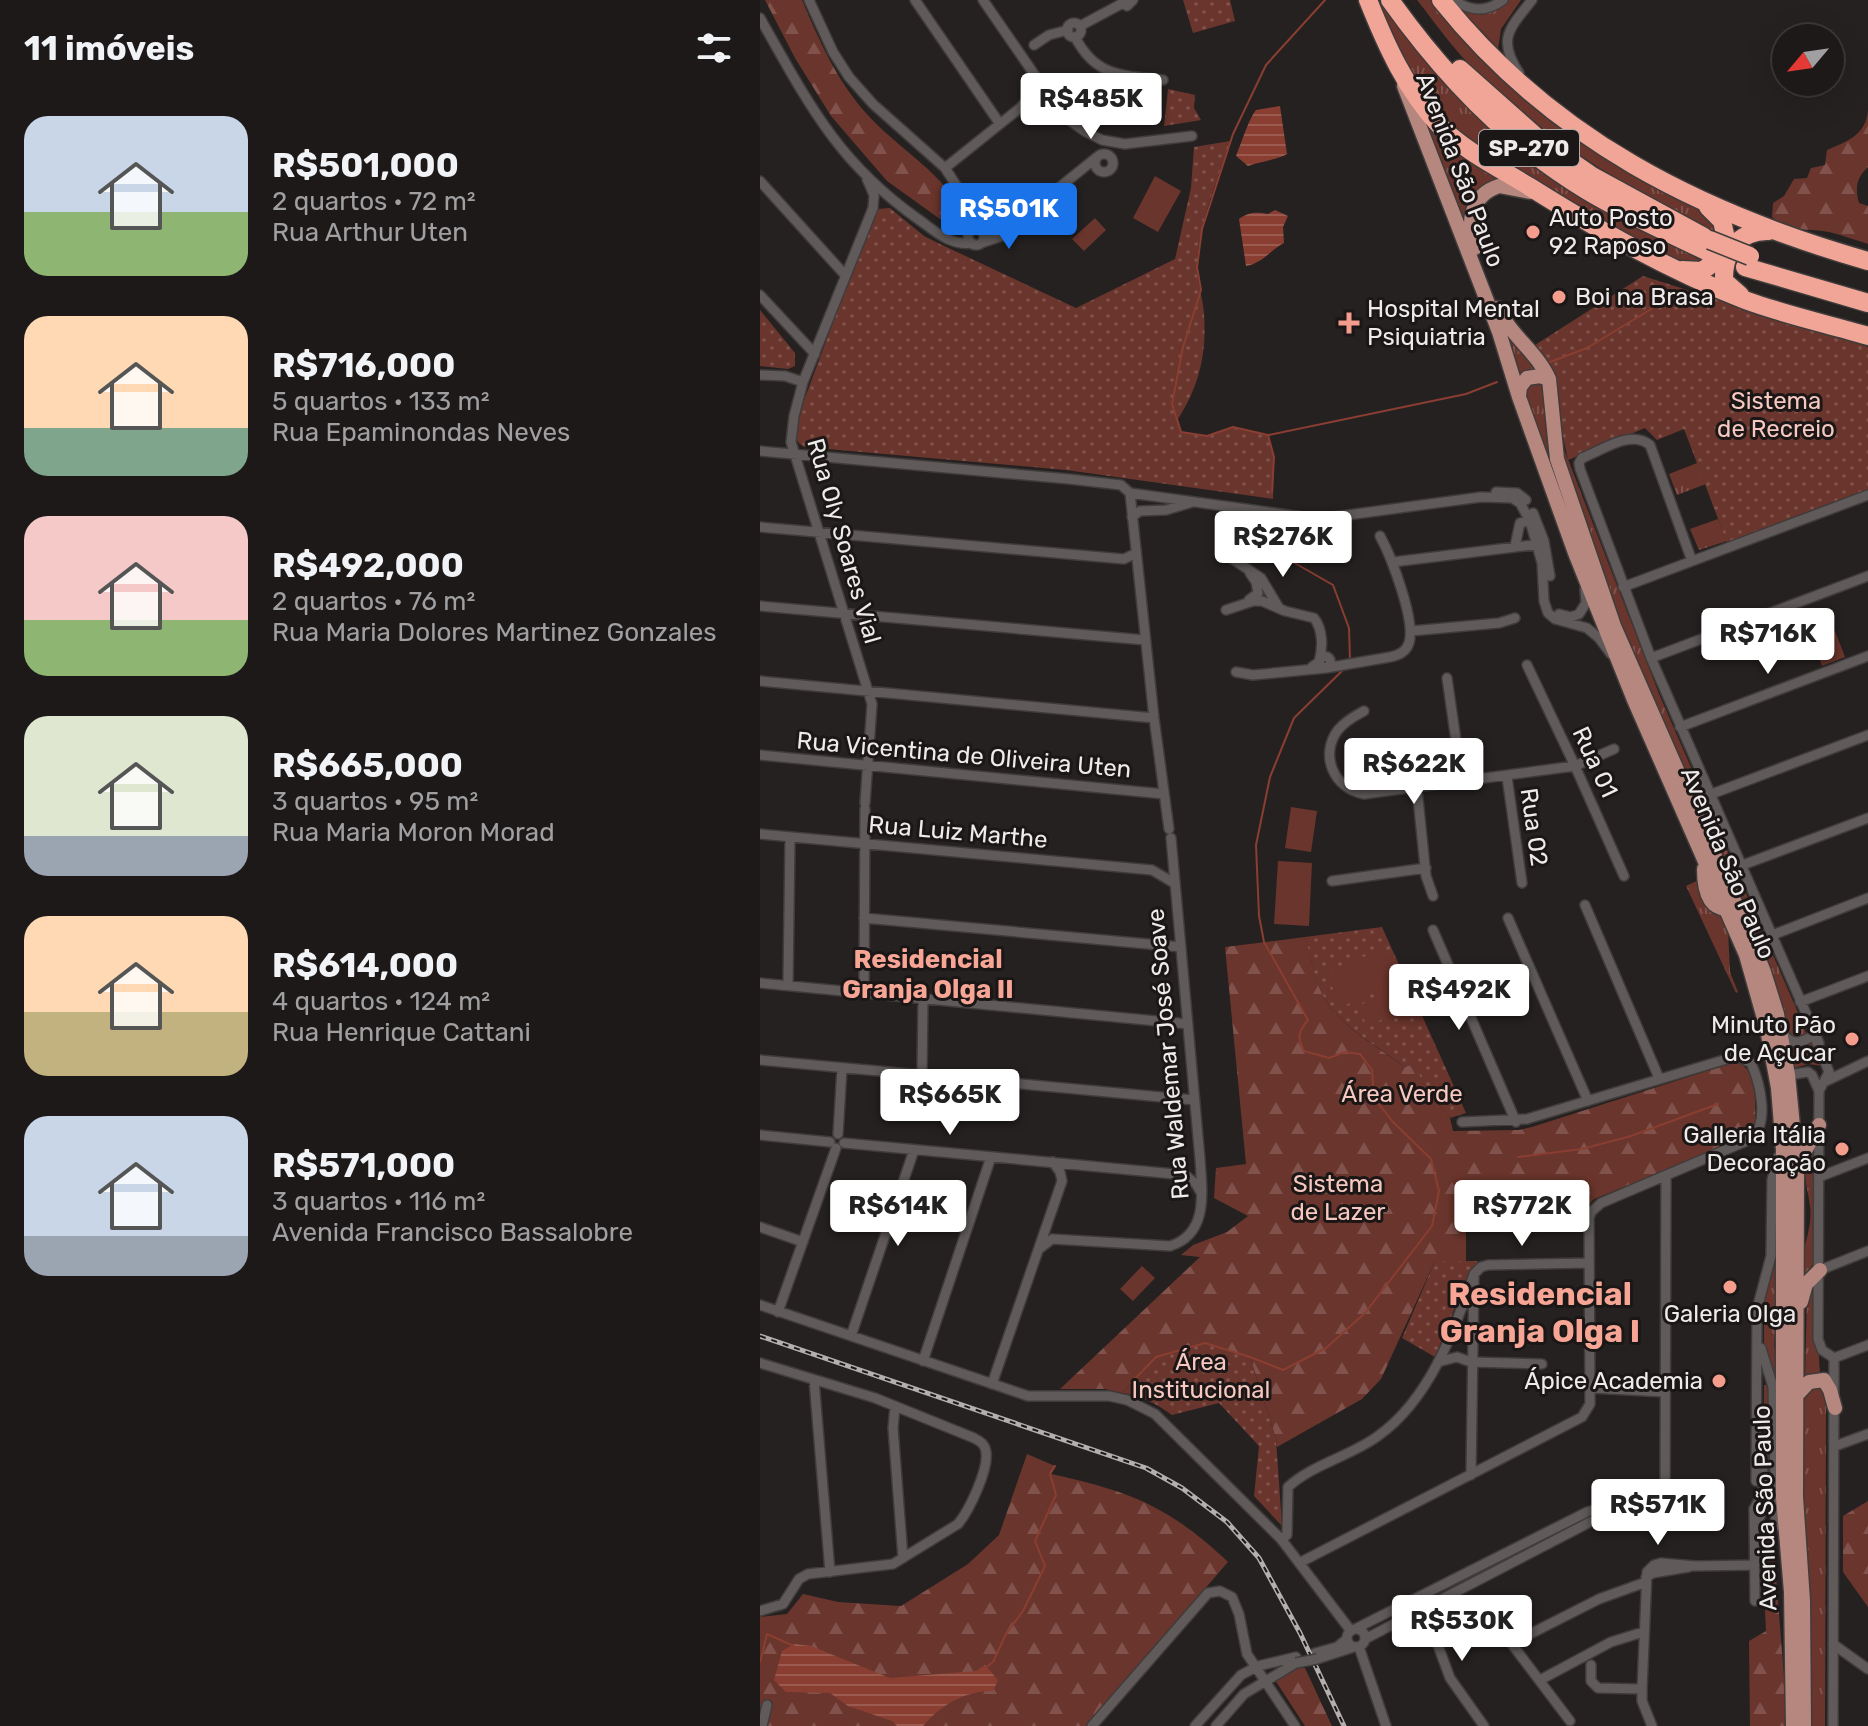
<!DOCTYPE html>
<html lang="pt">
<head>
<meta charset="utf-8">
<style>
	:root { --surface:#1c1918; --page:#252221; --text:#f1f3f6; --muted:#a0a0a2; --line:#3a3837; --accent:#1a73e8 }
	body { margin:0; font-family:Rubik,sans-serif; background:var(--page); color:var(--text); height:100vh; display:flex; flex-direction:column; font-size:30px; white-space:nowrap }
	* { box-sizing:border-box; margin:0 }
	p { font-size:26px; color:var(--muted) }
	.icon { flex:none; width:44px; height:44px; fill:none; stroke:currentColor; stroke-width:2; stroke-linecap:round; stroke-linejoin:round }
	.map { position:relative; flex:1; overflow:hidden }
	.sheet { display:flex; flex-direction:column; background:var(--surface); width:760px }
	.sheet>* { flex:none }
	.needle { width:52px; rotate:241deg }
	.fabs { position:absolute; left:1012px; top:24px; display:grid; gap:16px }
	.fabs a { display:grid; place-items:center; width:72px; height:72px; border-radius:50%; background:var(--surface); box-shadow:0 8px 32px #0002,0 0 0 2px var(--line); font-size:40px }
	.price { position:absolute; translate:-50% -68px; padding:0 18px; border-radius:8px; background:#fff; color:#222; font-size:26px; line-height:52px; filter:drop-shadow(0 2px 4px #0008) }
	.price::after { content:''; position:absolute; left:50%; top:48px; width:24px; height:18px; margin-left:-12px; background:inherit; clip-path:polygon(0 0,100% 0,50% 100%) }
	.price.on { background:var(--accent); color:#fff }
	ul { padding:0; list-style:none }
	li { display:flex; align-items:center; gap:24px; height:200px; padding:0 24px }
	li span { display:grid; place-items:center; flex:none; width:224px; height:160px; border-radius:24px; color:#555 }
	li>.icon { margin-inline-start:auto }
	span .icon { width:96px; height:96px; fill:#fffc; stroke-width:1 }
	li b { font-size:34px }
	h2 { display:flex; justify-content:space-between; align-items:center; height:96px; padding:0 24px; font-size:34px }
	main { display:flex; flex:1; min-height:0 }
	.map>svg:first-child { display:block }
</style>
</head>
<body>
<main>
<section class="sheet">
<h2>11 imóveis<svg class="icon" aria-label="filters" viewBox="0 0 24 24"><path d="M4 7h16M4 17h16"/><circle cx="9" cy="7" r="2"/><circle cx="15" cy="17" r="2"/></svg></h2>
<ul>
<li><span style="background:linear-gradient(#c9d6e8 60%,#8fb573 0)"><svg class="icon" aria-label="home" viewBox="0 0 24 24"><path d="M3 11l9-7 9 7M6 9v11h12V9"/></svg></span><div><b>R$501,000</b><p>2 quartos · 72 m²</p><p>Rua Arthur Uten</p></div></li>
<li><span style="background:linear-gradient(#ffd9b3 70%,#7fa58c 0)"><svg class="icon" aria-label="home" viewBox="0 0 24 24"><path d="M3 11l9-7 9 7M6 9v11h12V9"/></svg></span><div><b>R$716,000</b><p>5 quartos · 133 m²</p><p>Rua Epaminondas Neves</p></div></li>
<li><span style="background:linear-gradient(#f6c9c9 65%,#8fb573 0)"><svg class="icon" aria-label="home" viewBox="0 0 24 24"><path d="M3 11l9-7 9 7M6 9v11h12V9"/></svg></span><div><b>R$492,000</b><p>2 quartos · 76 m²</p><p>Rua Maria Dolores Martinez Gonzales</p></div></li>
<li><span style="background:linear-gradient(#dfe7d0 75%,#9aa5b1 0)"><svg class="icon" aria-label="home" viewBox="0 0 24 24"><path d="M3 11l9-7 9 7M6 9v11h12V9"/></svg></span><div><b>R$665,000</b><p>3 quartos · 95 m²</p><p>Rua Maria Moron Morad</p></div></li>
<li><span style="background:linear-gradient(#ffd9b3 60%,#c2b280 0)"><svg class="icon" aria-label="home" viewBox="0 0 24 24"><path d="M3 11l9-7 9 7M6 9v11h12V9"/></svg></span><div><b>R$614,000</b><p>4 quartos · 124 m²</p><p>Rua Henrique Cattani</p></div></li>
<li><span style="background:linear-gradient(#c9d6e8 75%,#9aa5b1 0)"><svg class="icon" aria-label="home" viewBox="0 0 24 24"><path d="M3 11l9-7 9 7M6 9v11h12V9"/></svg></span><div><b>R$571,000</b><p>3 quartos · 116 m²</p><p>Avenida Francisco Bassalobre</p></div></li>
</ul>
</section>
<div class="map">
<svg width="1108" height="1726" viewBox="0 0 1108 1726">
	<defs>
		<pattern id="grass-tufts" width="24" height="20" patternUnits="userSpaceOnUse" patternTransform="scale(2)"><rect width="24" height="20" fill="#6a352c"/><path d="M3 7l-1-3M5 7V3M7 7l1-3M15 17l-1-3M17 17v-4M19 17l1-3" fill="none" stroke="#80524b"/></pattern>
		<pattern id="forest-firs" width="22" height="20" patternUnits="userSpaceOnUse" patternTransform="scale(2)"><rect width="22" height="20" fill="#6a352c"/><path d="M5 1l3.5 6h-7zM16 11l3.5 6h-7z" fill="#80524b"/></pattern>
		<pattern id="park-dots" width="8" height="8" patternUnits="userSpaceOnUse" patternTransform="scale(2)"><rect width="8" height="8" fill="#6a352c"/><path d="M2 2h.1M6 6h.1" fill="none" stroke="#80524b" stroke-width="1.8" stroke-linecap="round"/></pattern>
		<pattern id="water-rules" width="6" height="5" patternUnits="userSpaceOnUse" patternTransform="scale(2)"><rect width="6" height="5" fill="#8a3e32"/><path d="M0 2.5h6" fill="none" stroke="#9b5a50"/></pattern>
	</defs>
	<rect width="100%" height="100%" fill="#252120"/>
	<!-- grass -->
	<path fill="url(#grass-tufts)" d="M614,0H621L650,37L847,211L946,263L921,265L790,194L690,128L649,73Z
		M657,0H676L728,59L953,214L960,234C871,192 787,140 716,71C694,50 676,24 657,0Z
		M749,0H761L741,29L738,49L721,30L703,22L702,10C721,15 734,14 749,0Z
		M664,113L742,179C652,203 751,329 779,370H768L756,381Z
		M782,383L788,439L1008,1014L811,528L764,390L765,385Z
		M800,419L804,449L899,694L1036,1008L1047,1036L1043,1039L1030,1036L1027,1031L866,645L801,456Z
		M937,463L946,484L917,495L909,474Z
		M958,519L967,541L939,550L930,529Z
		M1075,631L1085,657L1062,666L1052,639Z
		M947,876L968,930L970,972L978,992L976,993L926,886Z
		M1051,1041L1054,1042L1063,1066L1048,1064L1034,1068L1030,1046L1039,1047Z
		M1052,1151L1057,1153L1053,1264L1046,1273L1040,1267C1043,1247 1053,1226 1050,1206C1047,1182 1040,1174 1052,1151Z
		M1017,1241L1018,1301L1014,1345L1020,1379L1015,1387L1004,1352V1304Z
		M1055,1281L1060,1377L1045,1379L1047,1294Z
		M1004,1385H1007L1009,1391L1011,1485L1007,1487L1004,1485Z
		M1054,1387L1059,1388L1066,1396L1065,1726H1051L1043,1520V1399Z"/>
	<!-- forest -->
	<path fill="url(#forest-firs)" d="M5,0H42C59,40 76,79 105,112C137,149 186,173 206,219L194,229L127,181L71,116L35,58Z
		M1108,110V167C1096,178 1095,188 1099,203L1108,206V244C1095,240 1082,235 1069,232C1048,228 1029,233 1012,217L1013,203L1024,196L1034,179L1047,178L1051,168L1065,165L1067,150C1088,141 1106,135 1108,110Z
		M545,937C552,958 554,983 567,1002C585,1029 619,1048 645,1067L654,1063L668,1092L690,1118L693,1131L759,1130L772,1127L969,1064L981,1063L994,1077L996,1129L989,1137L834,1199L827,1207L824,1218L706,1220V1261H675L621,1379L602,1399L517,1447L516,1439L490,1357L445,1344L396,1357L362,1393L345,1389H300L440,1257L421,1255L433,1245L467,1232L488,1216L454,1198L456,1168L486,1164L465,947Z
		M267,1454L295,1466L291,1474C369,1491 409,1506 468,1562L326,1726H0V1617L27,1614L43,1594L78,1602L141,1606L208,1564L239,1535Z
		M1108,1501V1607L1083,1572V1516Z
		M1006,1523L1012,1527L1028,1726H990L989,1641L1006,1631L1001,1525Z
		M535,1667L545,1668L572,1726H545L515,1680Z"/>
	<!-- park -->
	<path fill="url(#park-dots)" d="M423,0H470L475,21L433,33Z
		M408,89L435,95L434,108L441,120L404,126Z
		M470,141C458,181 438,223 437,266C437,282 443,298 444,314C447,354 439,386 418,419L422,432L447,436L473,427L508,435L514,457L513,499L306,470L45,447C31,441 37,427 39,414L114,212L118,209L130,208L164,236L180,244L316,308L415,259L431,188L434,147Z
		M883,276L1108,347V492L968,545L924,429L897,440L885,428L808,460L789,371L775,345Z
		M0,310L35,353V366L28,369L0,366Z
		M622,927L706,1113L690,1118L668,1092L654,1064L645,1067C620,1048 585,1029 567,1002C554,983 552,959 545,937Z
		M675,1261H717L719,1264L707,1277L675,1357L642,1338Z
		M445,1343L490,1357L516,1439L522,1526L494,1496L499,1446L459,1403L412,1415C395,1403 383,1396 362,1393L396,1357Z"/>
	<!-- garden -->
	<path fill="#6a352c" d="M395,176L421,191L398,232L373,218Z
		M335,218L346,230L324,251L312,239Z
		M531,807L557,811L551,852L525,848Z
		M518,861L552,863L549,926L514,924Z
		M624,948L638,982L581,1007L566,973Z
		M637,989L646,1009L607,1026L598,1006Z
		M382,1266L395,1278L373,1301L360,1289Z"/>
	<!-- water -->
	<path fill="url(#water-rules)" d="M520,106L527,154C519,159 499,162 488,166L476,156C481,144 489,118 496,110Z
		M515,210L528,216L523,227L524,243C509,251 503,263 486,266L479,219C489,212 496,212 508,214Z
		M34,1644L51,1646L130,1678L216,1671L225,1665L238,1680L233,1691C205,1691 182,1704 163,1726H137L132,1721L88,1706L70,1693L26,1692L14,1680L22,1651Z"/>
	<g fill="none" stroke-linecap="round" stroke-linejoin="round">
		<!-- stream -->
		<path stroke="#8a3e32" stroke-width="2" d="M790,362L827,348L906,300
			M509,435L706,394L737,382
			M512,492L514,457L508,435L473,427L447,436L421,432L412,404L423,347L441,290L437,267L442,229L473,134L506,65L565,0
			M520,550L526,558L573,585L589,628L590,660
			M758,1157L822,1149L871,1136L958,1104
			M371,1383L396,1357L445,1343L490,1357L523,1370L566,1348L605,1313L672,1226L679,1191L671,1159L633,1122L614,1098L612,1070L600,1054L585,1052L569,1058L544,1051C537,1037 538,1032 548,1020L504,942L499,916L496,845L510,777L534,718L585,668
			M0,1662L7,1634L34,1646
			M226,1667L233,1662L246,1634L263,1611L285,1566L275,1541L296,1495L290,1474L295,1466"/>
		<!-- street casing -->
		<g stroke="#3f3c3b" stroke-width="12">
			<path id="street" d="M49,0L73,52L89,77L113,104L185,168L220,222L221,231
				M155,0L240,124
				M223,0L294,103L309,120L326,132L342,140L365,144L432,136
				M362,0L367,6L373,0
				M693,0C711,11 725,13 743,0
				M0,18C47,101 77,162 158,219C175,231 190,246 212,243
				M307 30a7 7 0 1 1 14 0a7 7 0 1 1-14 0Z
				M320,26L363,3
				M315,37C336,77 361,75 403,80
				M274,45L289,35L308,30
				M759,73C737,39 749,29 772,0
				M335 163a9 9 0 1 1 18 0a9 9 0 1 1-18 0Z
				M185,168L260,108L269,97
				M0,181L85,275
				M208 237a8 8 0 1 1 16 0a8 8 0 1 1-16 0Z
				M222,232L251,226
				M221,243L245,235L254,224L337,157
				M0,295L55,354
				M0,375L25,376L43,382
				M0,451L309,479L361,485L370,493
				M736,492L757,493L766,500
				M370,493L558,519L721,497L752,498L760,503L770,521L782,563L784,601L788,613L795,619L827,628L839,638L851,654
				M370,493L394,718L409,829
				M773,513L784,541L790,576
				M372,517L380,511L406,510L433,502
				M0,527L364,559L376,553
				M755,546L760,523L773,520
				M471,558L501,578L519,608
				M932,561L890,445C871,429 843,450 822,458L819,463L820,469L891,658L1059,1043
				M633,562L780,544
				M863,587L1108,495
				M489,600L498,593L496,582L490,573
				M0,606L385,640
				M466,610L493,601H502L525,611L554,618C563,629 563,648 559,662L552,667
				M799,614L811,617L819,614L826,603L825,589
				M651,631L739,623L755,618
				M559.5 662a5.5 5.5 0 1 1 11 0a5.5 5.5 0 1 1-11 0Z
				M891,658L1108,576
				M767,665L815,766L864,876
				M476,672L493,675L566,668L630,657C639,655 646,652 649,643C656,621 631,556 620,536
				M687,678L702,782
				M0,681L394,718
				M604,711C595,716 585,721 578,730C559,755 574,789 604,794L815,766L854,749
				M920,727L1108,656
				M0,755L404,794
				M747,777L762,883
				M657,789L666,876L673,896
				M949,795L1108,735
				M105,803L112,704L31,442L34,416L43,382L113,208L114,195L107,179
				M0,834L392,870L414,883
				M980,866L1108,818
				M572,881L666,868
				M825,905L899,1078
				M104,918L421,947
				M748,918L828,1101
				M673,930L756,1122
				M1010,936L1108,898
				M0,983L428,1024
				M28,985L30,837
				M104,993L105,809
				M1040,1002L1108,976
				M1023,1032C1029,1044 1038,1044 1049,1038
				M1056,1040L1069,1072L1059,1091
				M0,1060L434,1100
				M162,1075L163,1000
				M1028,1075L1048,1072L1052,1075L1059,1091L1058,1339L1062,1350L1074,1358
				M1064,1082L1108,1061
				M78,1134L82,1068
				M0,1135L70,1142
				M84,1143L425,1175L436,1184L440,1191
				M906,1175L905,1499L956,1500
				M1059,1177L1108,1158
				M0,1227L43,1242
				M279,1249L292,1239L410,1246C449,1234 442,1191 440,1159L411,838
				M1060,1270L1108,1251
				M0,1305L268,1396H349L367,1400L395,1414L521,1539L591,1631
				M18,1312L76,1148
				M91,1336L154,1150
				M1001,1348L1013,1387L1016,1526
				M1074,1358L1108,1345
				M163,1361L231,1157
				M678,1362L697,1357L711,1362L782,1364
				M0,1363L115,1398L214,1438C220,1441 225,1444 226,1452C229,1469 209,1511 198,1524L133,1564L48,1574L39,1579L23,1604L0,1611
				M54,1380L70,1572
				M232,1384L302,1181L300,1172L293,1162
				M831,1388L904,1392
				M135,1406L133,1428L143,1558
				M1075,1446L1108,1434
				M711,1475L714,1274L721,1267L728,1265L829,1263
				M996,1481L997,1309L1011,1256L1012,1180L1018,1157
				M906,1513H954
				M995,1528L1004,1507L1002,1447
				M521,1539L527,1535L528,1487C553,1464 591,1456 618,1436C670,1399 694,1331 714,1274
				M539,1563L822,1417L830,1404L829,1218L831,1212L841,1203L991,1139C1010,1123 1000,1083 991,1063L977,1056L767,1119L702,1122
				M886,1577L893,1573L929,1567
				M995,1601L994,1509L999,1500L1007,1493
				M663,1605L690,1678L724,1726
				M595,1629L827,1512L860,1502L901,1500
				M587 1638a9 9 0 1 1 18 0a9 9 0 1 1-18 0Z
				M745,1635L810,1721
				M605,1639L832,1521L861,1514L903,1513
				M752,1643L839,1599L886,1582
				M1073,1644L1108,1669
				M599,1647L626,1726
				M555,1653L577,1647L587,1639
				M557,1659L594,1647
				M831,1665V1681L838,1688L882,1689
				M780,1680L851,1642L883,1632
				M2,1726L7,1705
				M332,1726L448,1593L460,1591L472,1597L479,1614L487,1654L535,1726
				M435,1726L481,1675L498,1666L536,1657
				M456,1726L484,1694L536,1663
				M892,1726L882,1701V1689L887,1572L894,1565L901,1563L935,1566L995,1565
				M1073,1726L1074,1358"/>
		</g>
		<!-- primary casing -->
		<g stroke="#3f3c3b" stroke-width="17">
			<path id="primary" d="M644,86L739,332L759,397L815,553L874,700L986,955L1007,1029L1018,1088L1023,1150V1497L1031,1592L1033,1726
				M715,248C706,222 711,195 739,186L770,192
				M738,308C750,335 777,352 789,379L797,459L854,626L981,916L1004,972L1017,1014L1028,1075L1037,1167L1036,1497L1043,1601L1044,1726
				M759,396L760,387L767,378L780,376L789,379
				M944,869C944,886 947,908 967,909
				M1037,1166L1059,1125
				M1041,1302L1046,1284L1060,1270
				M1035,1397L1049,1382L1064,1380L1070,1390L1075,1408"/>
		</g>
		<!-- highway casing -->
		<g stroke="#3f3c3b" stroke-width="21">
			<path id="highway" d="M608,0C626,45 646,90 680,126C704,151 741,169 770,187C840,231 909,270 985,300C1025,315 1068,324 1108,336
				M630,0C682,73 748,143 826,190C864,213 905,231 946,251
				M681,0C792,139 940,213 1108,261
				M700,69L780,140L832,176L944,237
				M985,267L1108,303
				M922,270L942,271L949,266L965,234L962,221L948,207
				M980,295L964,281C963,252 979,230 1009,231"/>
		</g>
		<!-- street -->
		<use href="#street" stroke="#605b5a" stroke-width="9"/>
		<!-- primary -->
		<use href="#primary" stroke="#b6877f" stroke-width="14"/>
		<!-- highway -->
		<use href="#highway" stroke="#f0a597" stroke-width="18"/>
		<!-- rail casing -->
		<g stroke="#b3afae" stroke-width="5">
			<path id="rail" d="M0,1336L386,1468L422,1488L467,1522L499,1558L540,1633L584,1726"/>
		</g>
		<!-- rail -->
		<use href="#rail" stroke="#1c1717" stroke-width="2" stroke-dasharray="6" stroke-linecap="butt"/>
		<!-- street-bridge casing -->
		<g stroke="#3f3c3b" stroke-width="12" stroke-linecap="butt">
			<path id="street-bridge" d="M536,1663L557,1659"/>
		</g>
		<!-- highway-bridge casing -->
		<g stroke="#3f3c3b" stroke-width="21" stroke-linecap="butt">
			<path id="highway-bridge" d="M950,240L990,256"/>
		</g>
		<!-- street-bridge -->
		<use href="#street-bridge" stroke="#605b5a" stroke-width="9"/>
		<!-- highway-bridge -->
		<use href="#highway-bridge" stroke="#f0a597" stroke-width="18"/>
	</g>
	<!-- markers -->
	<g fill="#f49d8d" stroke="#1c1717" stroke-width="3">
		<circle cx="773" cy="232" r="8"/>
		<circle cx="799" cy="297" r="8"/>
		<path d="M585 311h8v8h8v8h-8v8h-8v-8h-8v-8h8z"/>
		<circle cx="1092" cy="1039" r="8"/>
		<circle cx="1082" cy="1149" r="8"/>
		<circle cx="970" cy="1287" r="8"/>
		<circle cx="959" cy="1381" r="8"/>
	</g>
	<g text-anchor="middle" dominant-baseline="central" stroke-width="6" stroke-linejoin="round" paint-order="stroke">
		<!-- shield labels -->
		<rect fill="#1c1717" stroke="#afabab" stroke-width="2" x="719" y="130" width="100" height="36" rx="6"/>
		<g font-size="22" font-weight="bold" fill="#eeebea">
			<text x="769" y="148">SP-270</text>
		</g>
		<!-- street labels -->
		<g font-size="24" fill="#eeebea" stroke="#1c1717">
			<text transform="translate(700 170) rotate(69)">Avenida São Paulo</text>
			<text transform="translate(84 541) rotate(74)">Rua Oly Soares Vial</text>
			<text transform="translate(204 755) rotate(5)">Rua Vicentina de Oliveira Uten</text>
			<text transform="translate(835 762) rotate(65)">Rua 01</text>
			<text transform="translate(774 827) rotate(82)">Rua 02</text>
			<text transform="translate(198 832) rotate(5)">Rua Luiz Marthe</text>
			<text transform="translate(968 863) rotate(67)">Avenida São Paulo</text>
			<text transform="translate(408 1054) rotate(-95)">Rua Waldemar José Soave</text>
			<text transform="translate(1005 1508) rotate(-92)">Avenida São Paulo</text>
		</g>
		<!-- poi labels -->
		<g font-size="24" fill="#eeebea" stroke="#1c1717" text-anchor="start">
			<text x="789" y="218">Auto Posto<tspan x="789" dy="28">92 Raposo</tspan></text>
			<text x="815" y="297">Boi na Brasa</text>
			<text x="607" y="309">Hospital Mental<tspan x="607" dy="28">Psiquiatria</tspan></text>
			<text x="1076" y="1025" text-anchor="end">Minuto Pão<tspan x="1076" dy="28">de Açucar</tspan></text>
			<text x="1066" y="1135" text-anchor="end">Galleria Itália<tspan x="1066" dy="28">Decoração</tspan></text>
			<text x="970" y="1314" text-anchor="middle">Galeria Olga</text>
			<text x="943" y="1381" text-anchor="end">Ápice Academia</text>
		</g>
		<!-- park labels -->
		<g font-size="24" fill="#f6c8bf" stroke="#1c1717">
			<text x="1016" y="401">Sistema<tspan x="1016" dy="28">de Recreio</tspan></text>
			<text x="642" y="1094">Área Verde</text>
			<text x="578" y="1184">Sistema<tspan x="578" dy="28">de Lazer</tspan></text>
			<text x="441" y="1362">Área<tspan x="441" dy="28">Institucional</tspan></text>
		</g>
		<!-- neighbourhood labels -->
		<g font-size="26" font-weight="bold" fill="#f7a696" stroke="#1c1717">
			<text x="168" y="959">Residencial<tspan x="168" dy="30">Granja Olga II</tspan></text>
		</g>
		<!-- district labels -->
		<g font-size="32" font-weight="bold" fill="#f7a696" stroke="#1c1717">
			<text x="780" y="1294">Residencial<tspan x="780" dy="37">Granja Olga I</tspan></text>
		</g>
	</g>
</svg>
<div class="fabs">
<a><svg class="needle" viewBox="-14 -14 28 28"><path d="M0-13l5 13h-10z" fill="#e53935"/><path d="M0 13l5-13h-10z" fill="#a0a0a2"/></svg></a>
</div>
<b class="price" style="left:331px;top:141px">R$485K</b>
<b class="price on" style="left:249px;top:251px">R$501K</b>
<b class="price" style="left:523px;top:579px">R$276K</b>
<b class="price" style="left:1008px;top:676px">R$716K</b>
<b class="price" style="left:654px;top:806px">R$622K</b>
<b class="price" style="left:699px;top:1032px">R$492K</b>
<b class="price" style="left:190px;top:1137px">R$665K</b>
<b class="price" style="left:138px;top:1248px">R$614K</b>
<b class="price" style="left:762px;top:1248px">R$772K</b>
<b class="price" style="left:898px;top:1547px">R$571K</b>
<b class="price" style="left:702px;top:1663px">R$530K</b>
</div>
</main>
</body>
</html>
